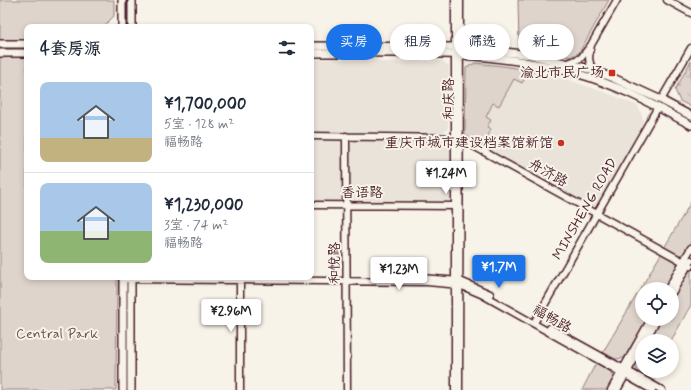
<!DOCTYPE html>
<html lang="zh">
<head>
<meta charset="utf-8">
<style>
	:root { --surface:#fff; --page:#f6f6f7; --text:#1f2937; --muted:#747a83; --line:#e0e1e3; --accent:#1a73e8 }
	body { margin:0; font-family:Mynerve,"LXGW WenKai TC",sans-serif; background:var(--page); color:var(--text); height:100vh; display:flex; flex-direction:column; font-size:15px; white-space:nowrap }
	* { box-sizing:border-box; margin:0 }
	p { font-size:13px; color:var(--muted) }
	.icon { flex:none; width:22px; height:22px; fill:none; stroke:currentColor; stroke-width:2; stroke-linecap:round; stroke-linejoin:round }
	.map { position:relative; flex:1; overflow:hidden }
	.sheet { position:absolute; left:24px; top:24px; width:290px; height:256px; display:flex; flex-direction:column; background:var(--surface); border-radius:8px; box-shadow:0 2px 6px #0003 }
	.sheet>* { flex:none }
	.top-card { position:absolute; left:326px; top:24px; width:305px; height:36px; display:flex; gap:8px }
	.controls { position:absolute; left:635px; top:282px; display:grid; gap:8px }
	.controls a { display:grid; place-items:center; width:44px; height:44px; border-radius:50%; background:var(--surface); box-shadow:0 2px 6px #0003; font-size:20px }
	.price { position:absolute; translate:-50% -34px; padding:0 9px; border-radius:4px; background:#fff; color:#222; font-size:13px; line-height:26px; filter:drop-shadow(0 1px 2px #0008) }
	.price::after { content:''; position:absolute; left:50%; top:24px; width:12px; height:9px; margin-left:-6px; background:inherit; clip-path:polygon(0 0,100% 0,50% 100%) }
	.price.on { background:var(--accent); color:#fff }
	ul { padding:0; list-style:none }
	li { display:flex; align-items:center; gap:12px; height:100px; padding:0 16px }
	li+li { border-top:1px solid var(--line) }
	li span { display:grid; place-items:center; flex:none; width:112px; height:80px; border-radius:8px; color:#555 }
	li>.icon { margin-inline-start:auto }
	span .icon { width:48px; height:48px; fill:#fffc; stroke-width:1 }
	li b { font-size:17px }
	h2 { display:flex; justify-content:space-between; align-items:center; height:48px; padding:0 16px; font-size:17px }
	.pill { padding:0 14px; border-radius:18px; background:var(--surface); box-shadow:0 2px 6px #0003; font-size:14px; line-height:36px }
	.pill.on { background:var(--accent); color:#fff }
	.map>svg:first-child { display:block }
</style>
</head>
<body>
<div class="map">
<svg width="691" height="390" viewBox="0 0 691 390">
	<defs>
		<pattern id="grass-tufts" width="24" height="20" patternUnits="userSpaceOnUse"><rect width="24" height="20" fill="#ded4cc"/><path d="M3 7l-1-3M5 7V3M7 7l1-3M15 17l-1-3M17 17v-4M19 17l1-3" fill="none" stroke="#c0b6af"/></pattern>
	</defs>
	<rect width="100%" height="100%" fill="#f7f3e8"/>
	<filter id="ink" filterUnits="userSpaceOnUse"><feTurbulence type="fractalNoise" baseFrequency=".025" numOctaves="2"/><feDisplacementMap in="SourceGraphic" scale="8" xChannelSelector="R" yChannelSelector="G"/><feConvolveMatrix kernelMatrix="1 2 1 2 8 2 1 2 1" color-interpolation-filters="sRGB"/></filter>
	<g filter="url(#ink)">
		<!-- built -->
		<path fill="#eae3da" d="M311,59H374L383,62L442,61L449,66L448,128L443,133L311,132Z
			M536,71L575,82L612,95L638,106L644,121L598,205L590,207L487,148L492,139L488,136L491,129L487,127L486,117L494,103L499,106L514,79Z
			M311,138L448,139L453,144L452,199L448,202L311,201Z"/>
		<!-- grass -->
		<path fill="url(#grass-tufts)" stroke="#947a7c" d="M691,61V107L680,101L675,90Z"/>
		<!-- green -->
		<path fill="#ded4cc" stroke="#947a7c" d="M0,0H114V16L103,27H27V277H117L116,390H0Z
			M518,0H609L579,53L570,57L519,46Z
			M475,63L503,66L536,71L527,75L522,83L514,79L499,106L493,103L486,117L491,120L487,127L491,129L488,136L492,139L487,148L468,137L465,134L466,68Z
			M691,202V243L685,253L679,255L664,248Z
			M661,254L677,263L678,267L665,289H642V319H648L639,333L624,358L615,359L603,352Z
			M691,270V305L671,341H647L660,319H672V297L687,271Z
			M642,350V371H653L649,379L637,372L635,363Z
			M596,363L611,372L613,379L607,390H582Z"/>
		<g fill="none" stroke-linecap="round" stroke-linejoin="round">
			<!-- secondary casing -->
			<g stroke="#4a1f2b" stroke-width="9">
				<path id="secondary" d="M667,0L691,13
					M591,45L617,0
					M568,63L581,58L591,45C589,55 587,62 594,71
					M661,100L691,48
					M311,136L456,138L461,139L691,266
					M346,136L347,390
					M311,205L457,206
					M408,277L460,281L490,294
					M123,279L427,282L460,285L481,294L652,390
					M668,289L691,248
					M672,293L691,260
					M534,323L658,107
					M550,328L662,390
					M645,341L657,319
					M240,390V277
					M455,390V0
					M459,390L460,0
					M611,390L651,319
					M617,390L642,346"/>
			</g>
			<!-- primary casing -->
			<g stroke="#4a1f2b" stroke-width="10">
				<path id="primary" d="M122,0V27
					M132,0V27
					M0,44H27
					M311,46L461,47L531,55L582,67L611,77L661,100L691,116
					M0,53H27
					M311,53C399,53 489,49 575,73C616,84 654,105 691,125
					M123,277V390
					M131,390V277"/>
			</g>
			<!-- secondary -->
			<use href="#secondary" stroke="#f7f3e8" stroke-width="6"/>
			<!-- primary -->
			<use href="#primary" stroke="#f7f3e8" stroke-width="7"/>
		</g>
	</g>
	<!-- markers -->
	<g fill="#c8321e" stroke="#f7f3e8" stroke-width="1.5">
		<rect x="608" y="69" width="8" height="8" rx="2"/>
		<circle cx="561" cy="143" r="4"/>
	</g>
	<g text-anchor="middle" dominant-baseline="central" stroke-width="4" stroke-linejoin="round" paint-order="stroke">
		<!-- poi labels -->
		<g font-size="14" fill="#4a1f2b" stroke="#f7f3e8" text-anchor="end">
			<text x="604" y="73">渝北市民广场</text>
			<text x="553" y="143">重庆市城市建设档案馆新馆</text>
		</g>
		<!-- street labels -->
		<g font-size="14" fill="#4a1f2b" stroke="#f7f3e8">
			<text transform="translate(449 99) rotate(-90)">和庆路</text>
			<text transform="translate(548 173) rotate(29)">舟济路</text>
			<text x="362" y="193">香语路</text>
			<text transform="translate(585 209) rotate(-60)">MINSHENG ROAD</text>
			<text transform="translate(335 263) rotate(-90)">和悦路</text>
			<text transform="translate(552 319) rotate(30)">福畅路</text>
		</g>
		<!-- park labels -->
		<g font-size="14" fill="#6f4c53" stroke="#f7f3e8">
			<text x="57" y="334">Central Park</text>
		</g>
	</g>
</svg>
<div class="controls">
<a><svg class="icon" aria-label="locate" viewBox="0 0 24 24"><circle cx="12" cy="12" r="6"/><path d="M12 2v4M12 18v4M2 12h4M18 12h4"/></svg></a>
<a><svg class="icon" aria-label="layers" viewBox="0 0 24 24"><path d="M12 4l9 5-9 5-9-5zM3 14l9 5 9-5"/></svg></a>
</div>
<b class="price" style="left:446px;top:195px">¥1.24M</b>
<b class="price on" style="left:499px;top:289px">¥1.7M</b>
<b class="price" style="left:399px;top:291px">¥1.23M</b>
<b class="price" style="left:231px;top:333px">¥2.96M</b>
<div class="top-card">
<a class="pill on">买房</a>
<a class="pill">租房</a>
<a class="pill">筛选</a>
<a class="pill">新上</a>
</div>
<section class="sheet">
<h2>4套房源<svg class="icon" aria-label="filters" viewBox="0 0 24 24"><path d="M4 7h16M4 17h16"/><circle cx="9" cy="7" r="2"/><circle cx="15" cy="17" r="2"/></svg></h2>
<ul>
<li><span style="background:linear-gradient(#a9c7e8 70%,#c2b280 0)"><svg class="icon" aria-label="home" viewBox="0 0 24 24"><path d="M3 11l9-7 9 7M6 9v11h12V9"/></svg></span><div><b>¥1,700,000</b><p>5室 · 128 m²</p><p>福畅路</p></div></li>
<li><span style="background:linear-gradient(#a9c7e8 60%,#8fb573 0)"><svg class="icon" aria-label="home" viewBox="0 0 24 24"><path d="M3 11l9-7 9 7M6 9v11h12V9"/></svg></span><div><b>¥1,230,000</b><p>3室 · 74 m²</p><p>福畅路</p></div></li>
</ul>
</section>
</div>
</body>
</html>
